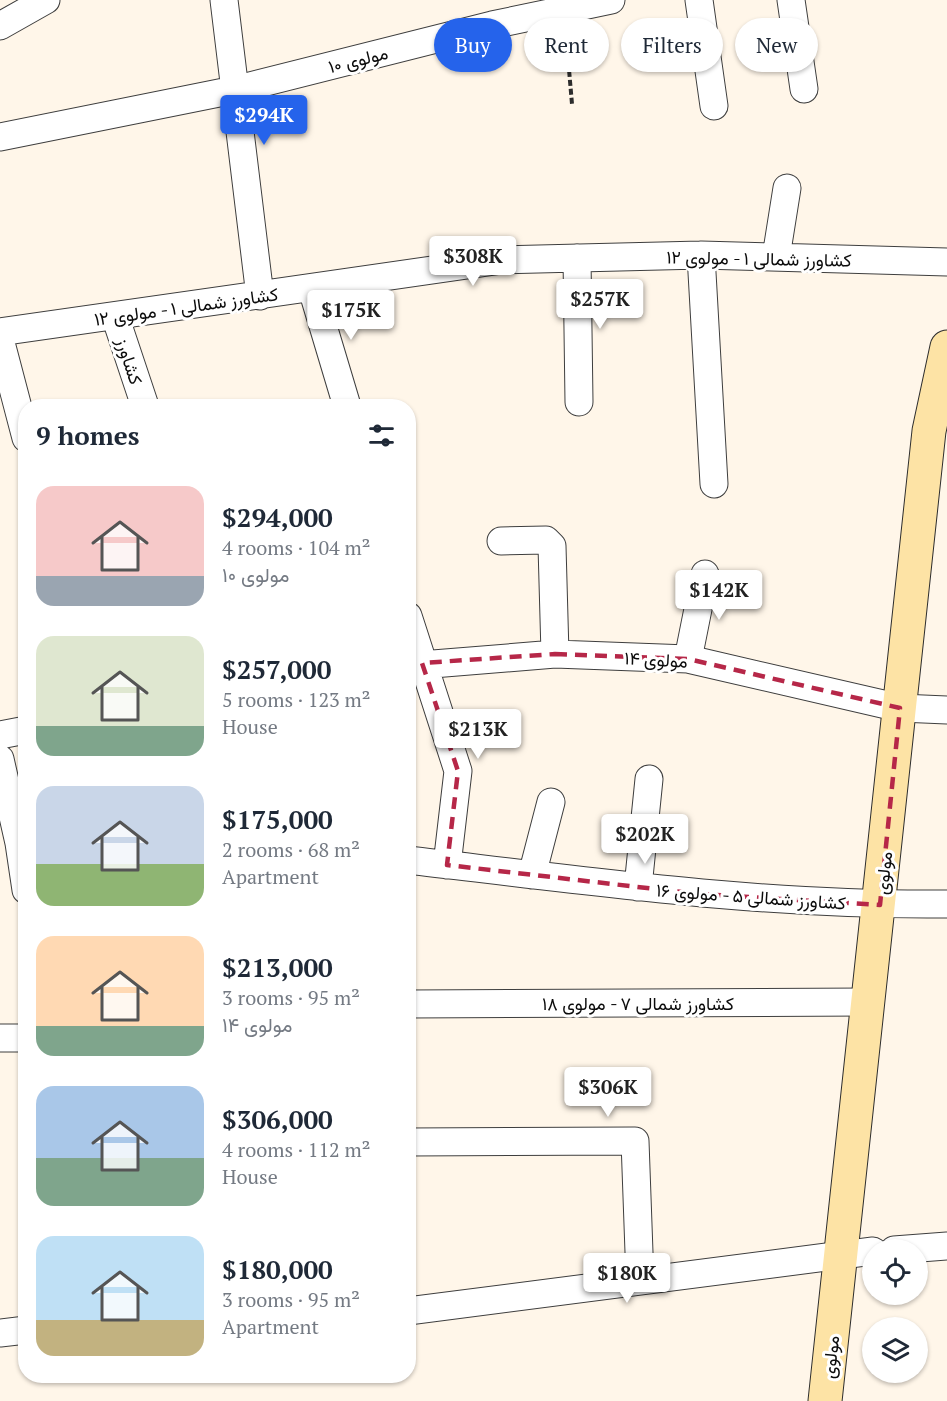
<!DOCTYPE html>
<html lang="en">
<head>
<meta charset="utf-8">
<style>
	:root { --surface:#fff; --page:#f6f6f7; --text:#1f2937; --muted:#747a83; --accent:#2563eb }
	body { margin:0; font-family:"PT Serif",Vazirmatn,serif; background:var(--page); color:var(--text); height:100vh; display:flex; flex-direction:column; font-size:22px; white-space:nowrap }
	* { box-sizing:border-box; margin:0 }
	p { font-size:20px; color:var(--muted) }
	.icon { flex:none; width:33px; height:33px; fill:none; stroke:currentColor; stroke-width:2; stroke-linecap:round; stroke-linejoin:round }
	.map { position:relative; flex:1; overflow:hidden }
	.sheet { position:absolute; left:18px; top:399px; width:398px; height:984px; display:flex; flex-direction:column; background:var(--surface); border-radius:24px; box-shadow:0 2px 4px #0004 }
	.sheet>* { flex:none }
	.top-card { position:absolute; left:434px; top:18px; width:423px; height:54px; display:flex; gap:12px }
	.controls { position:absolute; left:862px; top:1239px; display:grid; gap:12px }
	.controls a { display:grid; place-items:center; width:66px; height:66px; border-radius:50%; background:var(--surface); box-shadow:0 2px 4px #0004; font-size:30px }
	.price { position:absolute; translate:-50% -51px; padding:0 14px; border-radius:6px; background:#fff; color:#222; font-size:20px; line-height:39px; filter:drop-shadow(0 2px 3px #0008) }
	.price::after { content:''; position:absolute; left:50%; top:36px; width:18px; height:14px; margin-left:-9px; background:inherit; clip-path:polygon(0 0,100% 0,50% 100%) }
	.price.selected { background:var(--accent); color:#fff }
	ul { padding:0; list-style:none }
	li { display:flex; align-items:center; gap:18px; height:150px; padding:0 18px }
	li span { display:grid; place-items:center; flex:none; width:168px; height:120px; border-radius:18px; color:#555 }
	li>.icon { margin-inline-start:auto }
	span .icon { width:72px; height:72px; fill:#fffc; stroke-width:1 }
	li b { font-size:26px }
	h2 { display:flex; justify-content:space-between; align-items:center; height:72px; padding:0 18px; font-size:26px }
	.chip { padding:0 21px; border-radius:27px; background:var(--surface); box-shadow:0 2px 4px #0004; font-size:21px; line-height:54px }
	.chip.selected { background:var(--accent); color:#fff }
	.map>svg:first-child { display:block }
</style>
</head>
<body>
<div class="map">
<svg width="947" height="1401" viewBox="0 0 947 1401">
	<rect width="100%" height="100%" fill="#fff6e9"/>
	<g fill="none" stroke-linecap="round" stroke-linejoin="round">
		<!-- street casing -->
		<g stroke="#3e3e3e" stroke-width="29">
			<path id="street" d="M224,0L260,296
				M699,0L714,106
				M791,0L804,89
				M0,26L46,0
				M0,137L234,90L492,25L611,0
				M701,255L714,484
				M776,257L787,188
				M577,258L579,402
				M312,289L347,406
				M115,316L145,406
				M0,332L502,260L701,255L947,262
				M0,339L26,438
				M501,541L546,540L552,546L555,654
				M408,616L458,771L447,865
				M688,659L705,574
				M408,666L555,654L688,659L900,708L947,710
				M0,735L26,730
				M0,759L19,843L26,890
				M408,860C587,881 766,906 947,904
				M532,875L551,802
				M638,887L649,779
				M408,1004L869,1002
				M0,1038H26
				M408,1142L635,1141L640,1280
				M894,1250L947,1246
				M408,1311L873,1251
				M0,1333L26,1330"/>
		</g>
		<!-- secondary casing -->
		<g stroke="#2d2d2d" stroke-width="35">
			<path id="secondary" d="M825,1401L929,431L947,347"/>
		</g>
		<!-- path -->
		<path stroke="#2d2d2d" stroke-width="4" stroke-dasharray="6 3" stroke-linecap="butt" d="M566,35L572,104"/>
		<!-- street -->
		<use href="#street" stroke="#fff" stroke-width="27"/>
		<!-- secondary -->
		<use href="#secondary" stroke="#fde3a5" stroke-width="33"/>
	</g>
	<!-- marked area -->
	<path fill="none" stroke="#b62748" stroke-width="4.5" stroke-dasharray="12 8" stroke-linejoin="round" d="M555,654L688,659L900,708L880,905L699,894L447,865L458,771L422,663Z"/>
	<g text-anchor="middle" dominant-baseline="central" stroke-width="6" stroke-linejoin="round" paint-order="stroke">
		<!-- street labels -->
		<g font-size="18" fill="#0b0b0b" stroke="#fff">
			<text transform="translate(358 59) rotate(-14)">مولوی ۱۰</text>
			<text transform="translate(759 258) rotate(1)">کشاورز شمالی ۱ - مولوی ۱۲</text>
			<text transform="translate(186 306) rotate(-8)">کشاورز شمالی ۱ - مولوی ۱۲</text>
			<text transform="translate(130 361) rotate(72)">کشاورز</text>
			<text transform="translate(656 659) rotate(3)">مولوی ۱۴</text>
			<text transform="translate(883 873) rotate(-84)">مولوی</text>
			<text transform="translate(751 896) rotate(4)">کشاورز شمالی ۵ - مولوی ۱۶</text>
			<text x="638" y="1003">کشاورز شمالی ۷ - مولوی ۱۸</text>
			<text transform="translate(830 1357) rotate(-84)">مولوی</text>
		</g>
	</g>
</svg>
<div class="controls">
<a><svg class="icon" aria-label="locate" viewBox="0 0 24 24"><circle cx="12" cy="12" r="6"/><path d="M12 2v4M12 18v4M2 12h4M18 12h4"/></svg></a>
<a><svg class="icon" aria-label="layers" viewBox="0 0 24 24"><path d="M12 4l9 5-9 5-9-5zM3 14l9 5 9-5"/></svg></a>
</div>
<b class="price selected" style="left:264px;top:146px">$294K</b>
<b class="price" style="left:473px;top:287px">$308K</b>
<b class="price" style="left:600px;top:330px">$257K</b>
<b class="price" style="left:351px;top:341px">$175K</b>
<b class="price" style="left:719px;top:621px">$142K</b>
<b class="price" style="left:478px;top:760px">$213K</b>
<b class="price" style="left:645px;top:865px">$202K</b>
<b class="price" style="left:608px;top:1118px">$306K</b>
<b class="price" style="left:627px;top:1304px">$180K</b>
<div class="top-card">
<a class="chip selected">Buy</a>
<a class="chip">Rent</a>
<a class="chip">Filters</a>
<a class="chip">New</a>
</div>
<section class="sheet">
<h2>9 homes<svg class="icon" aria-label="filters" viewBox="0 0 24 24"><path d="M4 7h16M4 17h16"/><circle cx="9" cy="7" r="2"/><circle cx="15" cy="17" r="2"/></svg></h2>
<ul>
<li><span style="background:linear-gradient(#f6c9c9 75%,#9aa5b1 0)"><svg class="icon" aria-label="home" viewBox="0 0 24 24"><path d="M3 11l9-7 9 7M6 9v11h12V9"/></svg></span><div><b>$294,000</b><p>4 rooms · 104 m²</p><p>مولوی ۱۰</p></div></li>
<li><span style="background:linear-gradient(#dfe7d0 75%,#7fa58c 0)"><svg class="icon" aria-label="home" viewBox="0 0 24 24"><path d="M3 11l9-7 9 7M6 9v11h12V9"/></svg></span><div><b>$257,000</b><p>5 rooms · 123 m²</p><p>House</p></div></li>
<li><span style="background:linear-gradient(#c9d6e8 65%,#8fb573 0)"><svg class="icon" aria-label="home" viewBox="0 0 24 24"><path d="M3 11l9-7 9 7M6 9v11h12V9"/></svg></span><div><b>$175,000</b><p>2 rooms · 68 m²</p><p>Apartment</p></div></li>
<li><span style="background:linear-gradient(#ffd9b3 75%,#7fa58c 0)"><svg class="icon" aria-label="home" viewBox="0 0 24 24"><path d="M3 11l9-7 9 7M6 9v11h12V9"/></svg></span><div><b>$213,000</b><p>3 rooms · 95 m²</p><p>مولوی ۱۴</p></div></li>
<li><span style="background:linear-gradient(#a9c7e8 60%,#7fa58c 0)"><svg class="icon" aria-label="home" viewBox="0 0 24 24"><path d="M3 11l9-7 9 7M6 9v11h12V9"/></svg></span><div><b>$306,000</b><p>4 rooms · 112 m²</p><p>House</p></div></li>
<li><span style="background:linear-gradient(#bfe0f5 70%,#c2b280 0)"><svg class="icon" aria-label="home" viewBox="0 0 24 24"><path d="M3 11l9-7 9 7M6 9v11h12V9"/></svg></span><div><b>$180,000</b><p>3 rooms · 95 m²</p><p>Apartment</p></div></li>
</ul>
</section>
</div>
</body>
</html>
